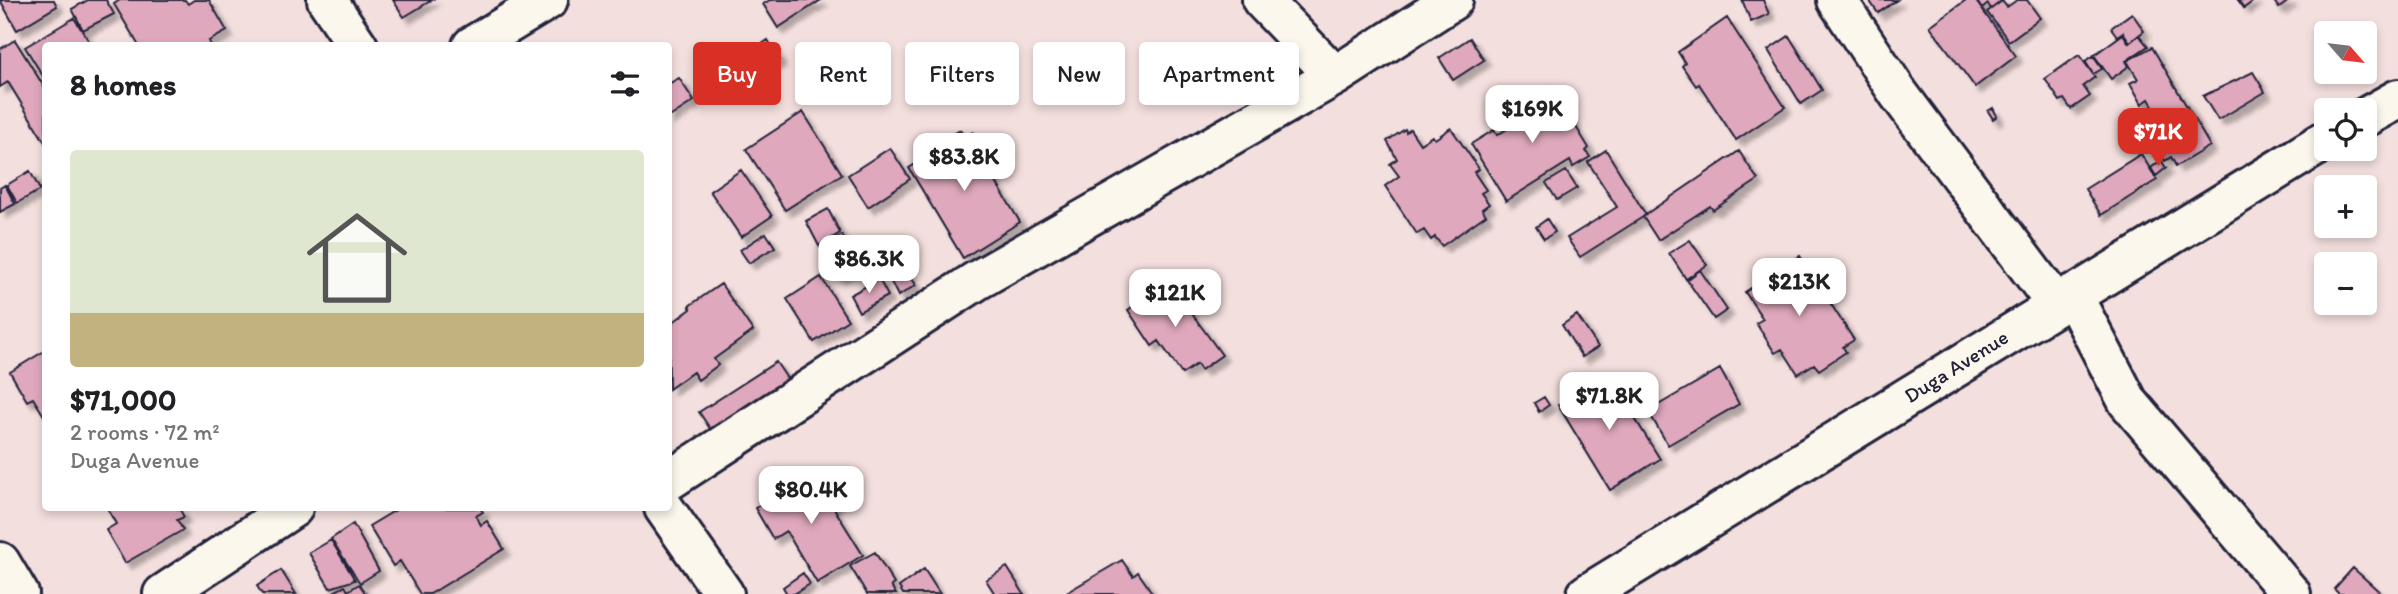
<!DOCTYPE html>
<html lang="en">
<head>
<meta charset="utf-8">
<style>
	:root { --surface:#fff; --page:#f6f6f6; --text:#202124; --muted:#757577; --accent:#d93025 }
	body { margin:0; font-family:Itim,sans-serif; background:var(--page); color:var(--text); height:100vh; display:flex; flex-direction:column; font-size:26px; white-space:nowrap }
	* { box-sizing:border-box; margin:0 }
	p { font-size:23px; color:var(--muted) }
	.icon { flex:none; width:38px; height:38px; fill:none; stroke:currentColor; stroke-width:2; stroke-linecap:round; stroke-linejoin:round }
	.map { position:relative; flex:1; overflow:hidden }
	.panel { position:absolute; left:42px; top:42px; width:630px; height:469px; display:flex; flex-direction:column; background:var(--surface); border-radius:7px; box-shadow:0 4px 10px #0003 }
	.panel>* { flex:none }
	.top-card { position:absolute; left:693px; top:42px; width:665px; height:63px; display:flex; gap:14px }
	.needle { width:46px; rotate:118deg }
	.tools { position:absolute; left:2314px; top:21px; display:grid; gap:14px }
	.tools a { display:grid; place-items:center; width:63px; height:63px; border-radius:7px; background:var(--surface); box-shadow:0 4px 10px #0003; font-size:35px }
	.price { position:absolute; translate:-50% -60px; padding:0 16px; border-radius:14px; background:#fff; color:#222; font-size:23px; line-height:46px; filter:drop-shadow(0 2px 4px #0008) }
	.price::after { content:''; position:absolute; left:50%; top:42px; width:21px; height:16px; margin-left:-10px; background:inherit; clip-path:polygon(0 0,100% 0,50% 100%) }
	.price.active { background:var(--accent); color:#fff }
	ul { padding:0; list-style:none }
	li { display:grid; align-content:center; gap:14px; height:371px; padding:0 28px }
	li span { display:grid; place-items:center; height:217px; border-radius:7px; color:#555 }
	li>.icon { margin-inline-start:auto }
	span .icon { width:126px; height:126px; fill:#fffc; stroke-width:1 }
	li b { font-size:30px }
	h2 { display:flex; justify-content:space-between; align-items:center; height:84px; padding:0 28px; font-size:30px }
	.tag { padding:0 24px; border-radius:7px; background:var(--surface); box-shadow:0 4px 10px #0003; font-size:24px; line-height:63px }
	.tag.active { background:var(--accent); color:#fff }
	.map>svg:first-child { display:block }
</style>
</head>
<body>
<div class="map">
<svg width="2398" height="594" viewBox="0 0 2398 594">
	<defs>
		<filter id="shadow"><feDropShadow dx="6" dy="6" stdDeviation="2" flood-color="#0004"/></filter>
	</defs>
	<rect width="100%" height="100%" fill="#f3dfde"/>
	<filter id="ink" filterUnits="userSpaceOnUse"><feTurbulence type="fractalNoise" baseFrequency=".0143" numOctaves="2"/><feDisplacementMap in="SourceGraphic" scale="14" xChannelSelector="R" yChannelSelector="G"/><feConvolveMatrix kernelMatrix="1 2 1 2 8 2 1 2 1" color-interpolation-filters="sRGB"/></filter>
	<g filter="url(#ink)">
		<!-- building -->
		<path fill="#dfa8bc" stroke="#22223b" stroke-width="2" filter="url(#shadow)" d="M0,0H54L57,6L17,30Z
			M88,0H106L114,14L83,30L72,9Z
			M120,0H185L188,4L194,0H209L227,31L209,41L211,46H139L114,4Z
			M393,0H432L404,17Z
			M770,0H821L778,28L763,4Z
			M1742,0H1763L1769,14L1751,22Z
			M1869,0H1897L1878,13Z
			M1966,0H1975L2016,56L1975,87L1930,26Z
			M1976,0H2003L1991,9L1988,4L1982,9Z
			M2017,0H2027L2040,18L2009,41L1987,12L2002,1L2007,7Z
			M2238,0H2255L2244,8Z
			M2273,0H2290L2279,8Z
			M2132,13L2144,31L2130,42L2123,32L2117,36L2111,28Z
			M74,18L92,46H46V81L25,47Z
			M1727,18L1785,107L1736,140L1699,84L1696,86L1682,66L1685,63L1678,52Z
			M2123,34L2129,43L2139,35L2148,46L2126,61L2129,66L2111,79L2094,55Z
			M1789,36L1822,90L1801,104L1768,50Z
			M1470,38L1484,60L1453,80L1439,58Z
			M15,40L46,90V144L8,82L0,87V49Z
			M768,40L780,60L765,69L753,50Z
			M2152,47L2210,146L2176,166L2171,157L2165,161L2147,136L2165,126L2149,99L2142,104L2130,83L2138,79L2127,61Z
			M2079,55L2095,77L2083,86L2090,96L2071,109L2064,99L2060,101L2045,79Z
			M2093,56L2102,69L2093,74L2085,61Z
			M2253,72L2265,92L2218,120L2203,96Z
			M679,78L694,101L668,118V84Z
			M1551,86L1589,148L1586,151L1590,157L1573,167L1570,161L1506,201L1471,144L1494,130L1497,135L1520,121L1513,110Z
			M1993,108L1997,116L1993,119L1988,111Z
			M803,112L842,174L785,210L746,149Z
			M1451,128L1479,169L1474,172L1486,190L1481,193L1489,204L1482,209L1486,215L1442,246L1435,237L1431,240L1424,230L1417,234L1385,186L1399,176L1390,164L1397,159L1387,141L1405,129L1406,132L1410,129L1420,144L1432,136L1435,139Z
			M960,130L965,138L973,132L991,161L985,164L1020,222L963,258L909,168L930,155L927,151Z
			M890,148L910,179L868,207L848,175Z
			M1606,150L1646,215L1580,257L1567,238L1617,207L1588,162Z
			M1739,151L1758,180L1713,210L1710,206L1658,240L1643,217L1646,214Z
			M2141,154L2157,180L2101,215L2085,189Z
			M2161,160L2166,168L2156,176L2151,168Z
			M741,170L772,216L741,237L710,191Z
			M30,171L40,190L17,203L7,185Z
			M1566,171L1577,188L1557,200L1546,183Z
			M5,185L15,204L0,212V188Z
			M828,209L840,233L819,246L806,221Z
			M1547,219L1555,232L1544,239L1536,227Z
			M766,233L775,247L749,263L740,250Z
			M842,235L860,268L837,276L820,247Z
			M1690,240L1707,265L1686,279L1669,253Z
			M1800,256L1854,340L1843,347L1846,352L1819,370L1814,364L1798,374L1782,349L1775,353L1756,323L1763,319L1745,292Z
			M907,270L916,285L898,296L890,280Z
			M1700,270L1727,310L1714,319L1687,280Z
			M821,277L848,320L814,342L787,299Z
			M879,279L888,296L859,312L850,295Z
			M1168,281L1222,355L1201,370L1197,364L1182,374L1159,341L1152,346L1128,310Z
			M721,284L753,331L714,359L718,365L698,380L693,372L669,389L668,318L673,322L691,309L689,306Z
			M1577,315L1598,347L1582,357L1562,325Z
			M46,350V419L33,398L27,401L10,372Z
			M776,362L788,380L711,430L699,412Z
			M1720,369L1739,404L1668,445L1648,411Z
			M1608,375L1660,459L1610,490L1558,405Z
			M1544,397L1549,405L1539,412L1534,403Z
			M811,473L819,487L826,483L837,502L832,505L863,555L817,583L786,531L773,539L755,508Z
			M107,508H179L184,517L177,520L183,530L125,563L106,530L116,524Z
			M399,508H480L483,512L476,516L481,525L487,521L504,549L430,594H420L400,561L393,566L369,526Z
			M353,524L379,571L360,583L331,539Z
			M331,540L355,580L330,588L309,553Z
			M875,552L894,584L891,586L896,594H867L850,566Z
			M1122,560L1133,576L1138,572L1153,594H1064Z
			M1007,567L1024,594H995L986,580Z
			M2353,568L2382,594H2339L2334,589Z
			M924,569L940,594H903L899,587Z
			M281,570L296,594H262L257,586Z
			M803,573L810,584L794,594H787L783,587Z
			M359,584L366,594H330L345,586L348,591Z"/>
		<g fill="none" stroke-linecap="round" stroke-linejoin="round">
			<!-- minor casing -->
			<g stroke="#22223b" stroke-width="44">
				<path id="minor" d="M327,0L358,46
					M1262,0L1335,76
					M1837,0L1898,93L2056,304
					M472,46L548,0
					M2364,118L2398,99
					M2072,294L2128,402L2291,594
					M668,481L976,281L1335,76L1453,0
					M664,508L724,594
					M0,562L19,594
					M163,594L293,508
					M1587,594L2326,140"/>
			</g>
			<!-- minor -->
			<use href="#minor" stroke="#fbf7ec" stroke-width="38"/>
		</g>
	</g>
	<g text-anchor="middle" dominant-baseline="central" stroke-width="5" stroke-linejoin="round" paint-order="stroke">
		<!-- street labels -->
		<g font-size="21" fill="#22223b" stroke="#fbf7ec">
			<text transform="translate(1956 366) rotate(-32)">Duga Avenue</text>
		</g>
	</g>
</svg>
<div class="tools">
<a><svg class="needle" viewBox="-14 -14 28 28"><path d="M0-13l5 13h-10z" fill="#e53935"/><path d="M0 13l5-13h-10z" fill="#757577"/></svg></a>
<a><svg class="icon" aria-label="locate" viewBox="0 0 24 24"><circle cx="12" cy="12" r="6"/><path d="M12 2v4M12 18v4M2 12h4M18 12h4"/></svg></a>
<a>+</a>
<a>−</a>
</div>
<b class="price" style="left:1532px;top:145px">$169K</b>
<b class="price active" style="left:2158px;top:168px">$71K</b>
<b class="price" style="left:964px;top:193px">$83.8K</b>
<b class="price" style="left:869px;top:295px">$86.3K</b>
<b class="price" style="left:1799px;top:318px">$213K</b>
<b class="price" style="left:1175px;top:329px">$121K</b>
<b class="price" style="left:1609px;top:432px">$71.8K</b>
<b class="price" style="left:811px;top:526px">$80.4K</b>
<div class="top-card">
<a class="tag active">Buy</a>
<a class="tag">Rent</a>
<a class="tag">Filters</a>
<a class="tag">New</a>
<a class="tag">Apartment</a>
</div>
<section class="panel">
<h2>8 homes<svg class="icon" aria-label="filters" viewBox="0 0 24 24"><path d="M4 7h16M4 17h16"/><circle cx="9" cy="7" r="2"/><circle cx="15" cy="17" r="2"/></svg></h2>
<ul>
<li><span style="background:linear-gradient(#dfe7d0 75%,#c2b280 0)"><svg class="icon" aria-label="home" viewBox="0 0 24 24"><path d="M3 11l9-7 9 7M6 9v11h12V9"/></svg></span><div><b>$71,000</b><p>2 rooms · 72 m²</p><p>Duga Avenue</p></div></li>
</ul>
</section>
</div>
</body>
</html>
